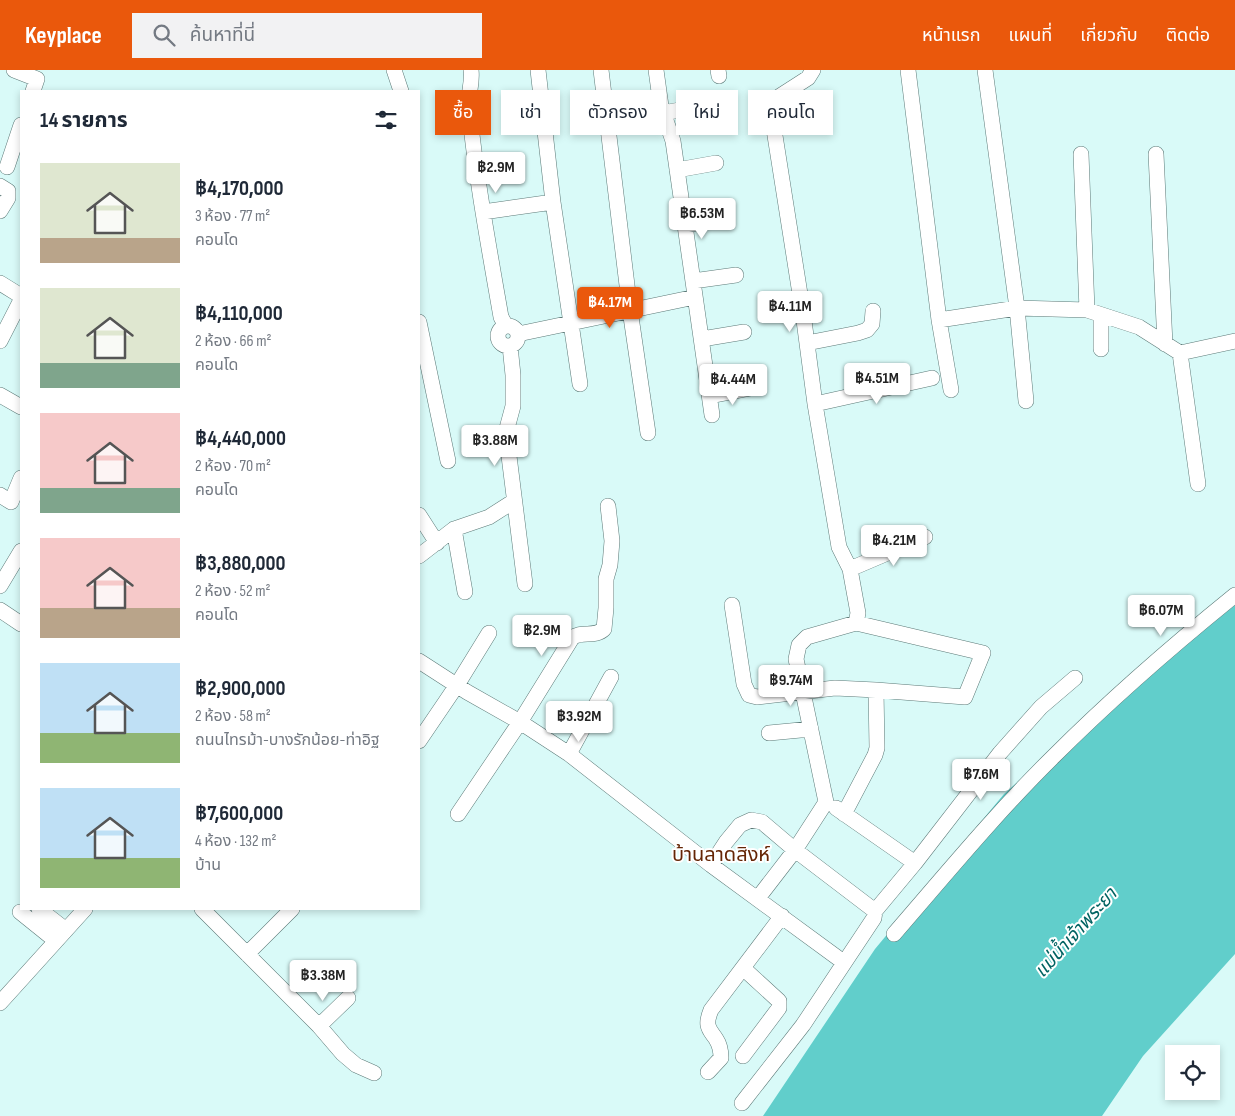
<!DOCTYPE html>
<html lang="th">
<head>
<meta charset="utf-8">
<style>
	:root { --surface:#fff; --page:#f2f2f3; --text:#1f2937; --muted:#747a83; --accent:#ea580c }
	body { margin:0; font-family:"Sofia Sans Condensed","Noto Sans Thai",sans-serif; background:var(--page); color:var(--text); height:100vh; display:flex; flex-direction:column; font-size:19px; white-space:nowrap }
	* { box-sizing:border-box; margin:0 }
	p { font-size:16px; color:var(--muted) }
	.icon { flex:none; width:28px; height:28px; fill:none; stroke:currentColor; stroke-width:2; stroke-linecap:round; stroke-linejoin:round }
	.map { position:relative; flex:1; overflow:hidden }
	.side { position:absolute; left:20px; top:20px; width:400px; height:820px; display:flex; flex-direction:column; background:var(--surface); border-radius:0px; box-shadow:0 2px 8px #0003 }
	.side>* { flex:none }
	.hud { position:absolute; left:435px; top:20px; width:475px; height:45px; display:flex; gap:10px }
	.buttons { position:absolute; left:1165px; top:975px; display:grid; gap:10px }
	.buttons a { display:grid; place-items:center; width:55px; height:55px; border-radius:0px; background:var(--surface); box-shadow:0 2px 8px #0003; font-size:25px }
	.price { position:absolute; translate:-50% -42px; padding:0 11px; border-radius:5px; background:#fff; color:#222; font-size:16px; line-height:32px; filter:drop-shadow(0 1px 2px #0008) }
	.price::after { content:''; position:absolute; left:50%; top:30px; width:15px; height:11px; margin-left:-8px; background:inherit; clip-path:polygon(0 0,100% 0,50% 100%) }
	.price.current { background:var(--accent); color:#fff }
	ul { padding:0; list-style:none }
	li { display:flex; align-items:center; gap:15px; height:125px; padding:0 20px }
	li span { display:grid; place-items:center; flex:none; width:140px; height:100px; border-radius:0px; color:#555 }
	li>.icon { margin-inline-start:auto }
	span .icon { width:60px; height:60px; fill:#fffc; stroke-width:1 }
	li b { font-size:21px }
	h2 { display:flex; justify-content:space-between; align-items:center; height:60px; padding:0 20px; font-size:21px }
	.pill { padding:0 18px; border-radius:0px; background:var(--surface); box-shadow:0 2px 8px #0003; font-size:18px; line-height:45px }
	.pill.current { background:var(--accent); color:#fff }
	header { display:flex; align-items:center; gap:30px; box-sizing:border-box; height:70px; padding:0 25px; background:var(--accent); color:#fff }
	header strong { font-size:24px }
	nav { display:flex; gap:28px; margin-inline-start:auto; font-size:18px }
	.search { width:350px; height:45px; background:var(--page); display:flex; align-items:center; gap:12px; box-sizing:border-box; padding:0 18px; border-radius:0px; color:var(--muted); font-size:19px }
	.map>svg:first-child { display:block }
</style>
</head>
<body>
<header>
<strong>Keyplace</strong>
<div class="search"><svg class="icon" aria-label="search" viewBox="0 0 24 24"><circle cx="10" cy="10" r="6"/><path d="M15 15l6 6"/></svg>ค้นหาที่นี่</div>
<nav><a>หน้าแรก</a><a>แผนที่</a><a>เกี่ยวกับ</a><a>ติดต่อ</a></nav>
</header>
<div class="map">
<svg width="1235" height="1046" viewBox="0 0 1235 1046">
	<rect width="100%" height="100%" fill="#d9faf8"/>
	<!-- water -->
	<path fill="#61cecb" d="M1235,533V884L1143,986L1102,1046H763L875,879L1004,724L1071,664Z"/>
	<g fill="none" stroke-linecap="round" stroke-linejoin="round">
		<!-- minor casing -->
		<g stroke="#5d7a78" stroke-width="16">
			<path id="minor" d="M14,0L37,9L33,21
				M394,0L401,21
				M471,0C473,14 467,26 469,38C476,108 489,178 501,247L506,256
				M538,0L553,132L580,314
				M601,0L630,240L648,363
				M656,0L661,36L673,71L712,345
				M718,0L719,6
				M813,0L808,8L780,26L775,34L773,53L803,243L815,334L839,477L850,499L858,543L856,553
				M908,0L939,250L951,320
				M985,0L1017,238L1026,331
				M663,43L702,36
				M1081,84L1087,240
				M1156,84L1165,274
				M7,97L21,55
				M677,100L716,93
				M0,116L8,121V128L0,141
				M483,142L553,132
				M685,155L726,148
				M693,211L736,205
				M0,213L21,226
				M1101,245V279
				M939,250L1017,238L1087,240L1139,257L1180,283L1235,271
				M419,252L448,391
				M498 266a10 10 0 1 1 20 0a10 10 0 1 1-20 0Z
				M518,264L695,227
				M702,269L744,262
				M0,271L21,230
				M807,273L858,263L867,260L872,254L873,241
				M510,276L513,305V336L506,362L525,514
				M1180,283L1198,414
				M0,325L21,337
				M710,326L751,318
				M815,334L932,308
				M0,425L11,432L21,408
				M419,445L437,473
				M454,459L465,522
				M419,486L454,459L489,447L514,431
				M850,499L925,467
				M0,516L21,481
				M732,535L744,614L749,625L757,627L835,618L876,620L965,627L983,583L856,553L807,567L799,575L796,589L826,732L795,780L758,828
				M0,540L21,554
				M419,591L467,622L520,652L569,684L711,795L842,891
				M769,663L811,659
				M419,671L457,615L489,563
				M569,684L611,607
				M836,738L915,793
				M458,744L520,652L572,568C581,560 595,568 604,559L606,538V509L610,495L612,471L608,436
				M844,744L875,685L877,678L876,620
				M711,795L726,772L740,755L751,750L762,752L795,780L875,841
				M39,839L66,860
				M202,839L319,956L343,984L356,995L374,1003
				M20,842L56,871
				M894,864C946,804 997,742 1054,686C1111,629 1172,576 1235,525
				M247,884L292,839
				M743,898L779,931V938L743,986
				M0,933L85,839
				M319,956L348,928
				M708,1002L721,988C721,981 720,975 716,969C713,964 709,961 708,955C707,950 709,945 711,940L782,846
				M742,1033L803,955L874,848L875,841L915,793L1000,683L1041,637L1075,608"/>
		</g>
		<!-- minor -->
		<use href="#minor" stroke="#fff" stroke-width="15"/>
	</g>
	<g text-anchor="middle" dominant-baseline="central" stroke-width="4" stroke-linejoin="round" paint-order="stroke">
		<!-- water labels -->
		<g font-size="19" font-style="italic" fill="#006362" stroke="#fff">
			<text transform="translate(1076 863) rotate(-48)">แม่น้ำเจ้าพระยา</text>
		</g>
		<!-- quarter labels -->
		<g font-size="20" fill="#642505" stroke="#fff">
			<text x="721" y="785">บ้านลาดสิงห์</text>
		</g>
	</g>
</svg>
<div class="buttons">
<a><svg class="icon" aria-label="locate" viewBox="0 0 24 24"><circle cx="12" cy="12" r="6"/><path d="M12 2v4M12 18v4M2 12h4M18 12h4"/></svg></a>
</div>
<b class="price" style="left:496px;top:124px">฿2.9M</b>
<b class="price" style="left:702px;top:170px">฿6.53M</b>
<b class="price current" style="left:610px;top:259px">฿4.17M</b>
<b class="price" style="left:790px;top:263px">฿4.11M</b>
<b class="price" style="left:877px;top:335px">฿4.51M</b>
<b class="price" style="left:733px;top:336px">฿4.44M</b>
<b class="price" style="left:495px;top:397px">฿3.88M</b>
<b class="price" style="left:894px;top:497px">฿4.21M</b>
<b class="price" style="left:1161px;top:567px">฿6.07M</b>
<b class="price" style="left:542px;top:587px">฿2.9M</b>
<b class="price" style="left:791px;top:637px">฿9.74M</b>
<b class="price" style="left:579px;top:673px">฿3.92M</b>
<b class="price" style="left:981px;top:731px">฿7.6M</b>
<b class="price" style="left:323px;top:932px">฿3.38M</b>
<div class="hud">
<a class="pill current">ซื้อ</a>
<a class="pill">เช่า</a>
<a class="pill">ตัวกรอง</a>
<a class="pill">ใหม่</a>
<a class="pill">คอนโด</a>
</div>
<section class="side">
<h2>14 รายการ<svg class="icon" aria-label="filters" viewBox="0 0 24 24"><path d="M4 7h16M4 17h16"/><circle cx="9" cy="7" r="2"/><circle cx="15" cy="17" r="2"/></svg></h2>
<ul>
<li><span style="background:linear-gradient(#dfe7d0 75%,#b9a48a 0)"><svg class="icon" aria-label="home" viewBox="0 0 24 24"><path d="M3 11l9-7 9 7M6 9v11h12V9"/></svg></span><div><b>฿4,170,000</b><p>3 ห้อง · 77 m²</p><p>คอนโด</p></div></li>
<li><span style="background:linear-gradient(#dfe7d0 75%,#7fa58c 0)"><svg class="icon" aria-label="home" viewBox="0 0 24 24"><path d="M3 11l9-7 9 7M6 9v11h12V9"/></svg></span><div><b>฿4,110,000</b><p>2 ห้อง · 66 m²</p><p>คอนโด</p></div></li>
<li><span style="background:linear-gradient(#f6c9c9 75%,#7fa58c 0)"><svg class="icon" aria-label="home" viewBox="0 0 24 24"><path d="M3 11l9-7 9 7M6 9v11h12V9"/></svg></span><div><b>฿4,440,000</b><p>2 ห้อง · 70 m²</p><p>คอนโด</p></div></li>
<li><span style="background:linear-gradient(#f6c9c9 70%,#b9a48a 0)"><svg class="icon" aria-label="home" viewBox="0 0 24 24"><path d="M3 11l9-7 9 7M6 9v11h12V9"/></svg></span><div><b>฿3,880,000</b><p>2 ห้อง · 52 m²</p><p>คอนโด</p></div></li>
<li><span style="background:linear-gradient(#bfe0f5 70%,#8fb573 0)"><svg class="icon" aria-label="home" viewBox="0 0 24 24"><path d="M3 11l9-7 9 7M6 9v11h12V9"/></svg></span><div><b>฿2,900,000</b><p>2 ห้อง · 58 m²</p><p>ถนนไทรม้า-บางรักน้อย-ท่าอิฐ</p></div></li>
<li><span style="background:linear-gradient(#bfe0f5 70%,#8fb573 0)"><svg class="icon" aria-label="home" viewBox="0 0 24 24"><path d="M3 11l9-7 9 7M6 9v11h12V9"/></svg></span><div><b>฿7,600,000</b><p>4 ห้อง · 132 m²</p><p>บ้าน</p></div></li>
</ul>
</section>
</div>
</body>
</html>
